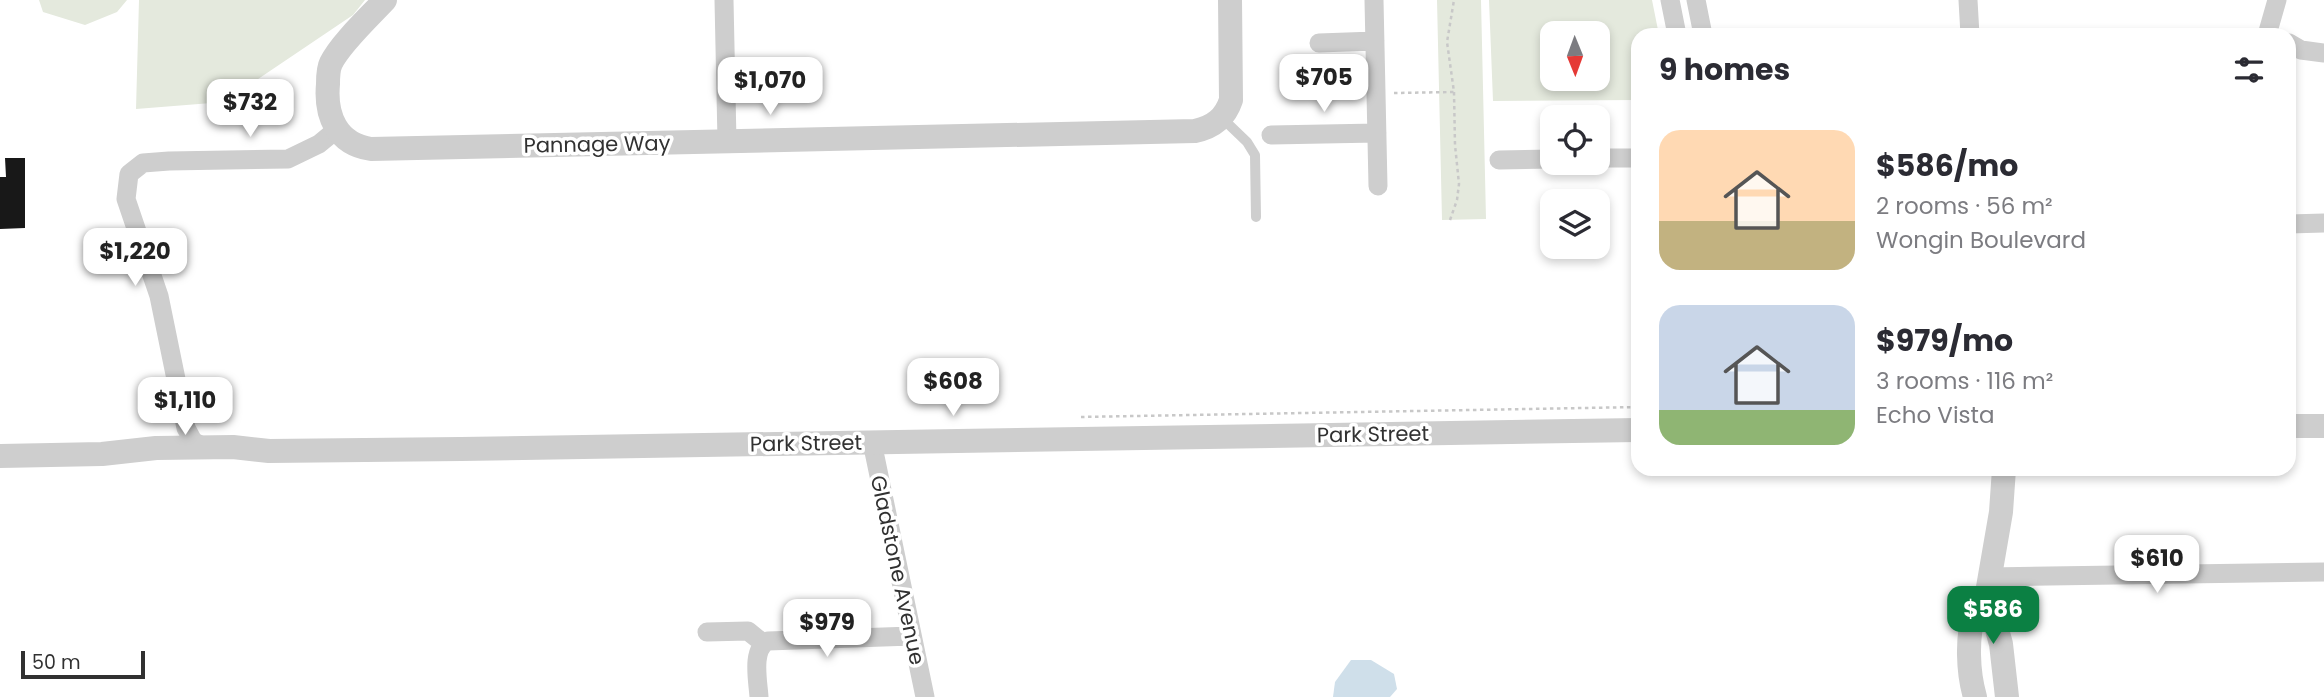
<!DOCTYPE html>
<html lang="en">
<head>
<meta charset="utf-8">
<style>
	:root { --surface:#fff; --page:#f7f7f7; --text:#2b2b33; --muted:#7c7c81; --accent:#0b8043 }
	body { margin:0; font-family:Poppins,sans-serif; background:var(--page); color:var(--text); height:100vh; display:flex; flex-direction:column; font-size:26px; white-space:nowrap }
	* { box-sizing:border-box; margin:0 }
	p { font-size:23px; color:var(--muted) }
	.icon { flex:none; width:38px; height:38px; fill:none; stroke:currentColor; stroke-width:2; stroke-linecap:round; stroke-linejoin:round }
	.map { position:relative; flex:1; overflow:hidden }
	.details { position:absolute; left:1631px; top:28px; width:665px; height:448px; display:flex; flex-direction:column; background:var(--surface); border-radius:21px; box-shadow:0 4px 10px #0003 }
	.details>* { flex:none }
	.needle { width:46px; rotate:179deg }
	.fabs { position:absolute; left:1540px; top:21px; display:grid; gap:14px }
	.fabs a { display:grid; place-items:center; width:70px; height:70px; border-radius:14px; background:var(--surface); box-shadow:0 4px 10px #0003; font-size:35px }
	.scale { position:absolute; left:21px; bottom:18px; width:124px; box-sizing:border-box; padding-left:7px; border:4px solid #313131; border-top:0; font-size:19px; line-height:24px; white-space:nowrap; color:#313131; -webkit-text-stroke:5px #fff; paint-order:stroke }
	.price { position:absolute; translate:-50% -60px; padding:0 16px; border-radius:14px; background:#fff; color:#222; font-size:23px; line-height:46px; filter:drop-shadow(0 2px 4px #0008) }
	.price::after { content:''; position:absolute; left:50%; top:42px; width:21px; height:16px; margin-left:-10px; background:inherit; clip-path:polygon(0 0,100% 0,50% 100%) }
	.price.on { background:var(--accent); color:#fff }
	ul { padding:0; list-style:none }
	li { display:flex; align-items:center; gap:21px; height:175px; padding:0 28px }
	li span { display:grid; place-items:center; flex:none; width:196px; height:140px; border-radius:21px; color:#555 }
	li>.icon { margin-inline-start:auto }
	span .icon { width:84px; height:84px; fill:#fffc; stroke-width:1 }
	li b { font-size:30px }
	h2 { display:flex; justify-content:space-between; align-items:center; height:84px; padding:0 28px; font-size:30px }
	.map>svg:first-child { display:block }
</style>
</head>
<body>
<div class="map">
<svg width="2324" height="697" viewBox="0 0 2324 697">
	<rect width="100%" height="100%" fill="#fff"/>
	<!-- green -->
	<path fill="#e4e9dd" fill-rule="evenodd" d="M39,0H127L117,12L85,25L43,12Z
		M139,0H365L353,15L224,102L136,109Z
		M1437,0H1481L1486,219L1442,220Z
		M1489,0H1652L1659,35H1638V100L1493,101ZM1598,33V79H1552V33Z"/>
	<!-- water -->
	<path fill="#cfdfea" d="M1351,660H1371L1394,674L1397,689L1390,697H1333L1335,682Z"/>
	<!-- building -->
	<path fill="#181818" d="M5,158H25V228L0,229V177H6Z"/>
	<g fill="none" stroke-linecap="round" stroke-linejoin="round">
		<!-- path -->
		<path stroke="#c8c8c8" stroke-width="2.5" stroke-dasharray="3.5 3.5" stroke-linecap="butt" d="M1394,93L1454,92
			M1450,220L1457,200L1459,184L1455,145L1454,92L1447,42L1454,0
			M1081,417L1638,407"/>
		<!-- service -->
		<path stroke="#cecece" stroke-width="10" d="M1222,118L1247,142L1255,155L1256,217"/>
		<!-- minor -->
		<path stroke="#cecece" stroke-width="19" d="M724,0L727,141
			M1374,0L1378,186
			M1670,0L1677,35
			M1696,0L1703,35
			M1968,0L1970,35
			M2267,35L2277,0
			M1319,43L1375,41
			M2289,43L2301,50L2324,53
			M1271,135L1377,133
			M1598,158H1638
			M1499,160L1552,159
			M2289,224L2324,223
			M872,442L925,697
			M204,447L193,441L186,428L159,296L126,199L129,174L143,163L169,161L288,159L319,144L336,130
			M1989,577L2324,572
			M707,632L748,631L763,643
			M759,697C758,681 751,649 768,641L912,636"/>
		<!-- tertiary -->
		<path stroke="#cecece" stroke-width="24" d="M385,0C370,16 340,44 331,63C328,69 328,78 328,84C325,116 337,144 371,149L1195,131C1214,127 1225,118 1231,100L1230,0
			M2289,426H2324
			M0,456L102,454L156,448L233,447L269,451L461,449L1638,430
			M2004,469L2001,512L1987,593L2001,644L2007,697
			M1975,697C1968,673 1966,636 1975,612C1978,605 1984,599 1987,593"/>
	</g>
	<g text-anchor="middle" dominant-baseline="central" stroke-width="7" stroke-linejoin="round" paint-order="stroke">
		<!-- street labels -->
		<g font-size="21" fill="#313131" stroke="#fff">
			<text transform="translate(597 144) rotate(-1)">Pannage Way</text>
			<text transform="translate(1373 434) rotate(-1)">Park Street</text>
			<text transform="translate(806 443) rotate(-1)">Park Street</text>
			<text transform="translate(898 570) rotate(78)">Gladstone Avenue</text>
		</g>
	</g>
</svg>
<div class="fabs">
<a><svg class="needle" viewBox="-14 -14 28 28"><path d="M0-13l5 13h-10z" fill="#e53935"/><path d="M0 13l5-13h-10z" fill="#7c7c81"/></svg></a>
<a><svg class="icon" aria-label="locate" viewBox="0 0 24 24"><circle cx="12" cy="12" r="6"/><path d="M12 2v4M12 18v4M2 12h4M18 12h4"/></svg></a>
<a><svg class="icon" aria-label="layers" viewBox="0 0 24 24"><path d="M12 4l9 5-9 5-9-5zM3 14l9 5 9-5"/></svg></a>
</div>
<div class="scale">50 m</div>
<b class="price" style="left:1324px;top:114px">$705</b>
<b class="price" style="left:770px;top:117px">$1,070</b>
<b class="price" style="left:250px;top:139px">$732</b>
<b class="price" style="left:135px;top:288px">$1,220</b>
<b class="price" style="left:953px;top:418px">$608</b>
<b class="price" style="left:185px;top:437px">$1,110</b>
<b class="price" style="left:2157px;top:595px">$610</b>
<b class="price on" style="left:1993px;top:646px">$586</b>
<b class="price" style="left:827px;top:659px">$979</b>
<section class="details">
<h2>9 homes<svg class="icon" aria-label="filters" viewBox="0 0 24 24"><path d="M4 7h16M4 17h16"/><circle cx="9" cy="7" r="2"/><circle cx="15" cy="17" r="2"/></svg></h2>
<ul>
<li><span style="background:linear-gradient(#ffd9b3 65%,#c2b280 0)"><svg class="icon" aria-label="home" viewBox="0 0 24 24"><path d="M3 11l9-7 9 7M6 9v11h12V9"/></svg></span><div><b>$586/mo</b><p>2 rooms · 56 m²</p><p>Wongin Boulevard</p></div></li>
<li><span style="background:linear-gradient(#c9d6e8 75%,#8fb573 0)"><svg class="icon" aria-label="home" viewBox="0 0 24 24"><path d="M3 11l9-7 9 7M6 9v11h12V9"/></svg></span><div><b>$979/mo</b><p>3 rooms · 116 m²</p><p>Echo Vista</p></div></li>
</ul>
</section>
</div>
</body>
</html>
